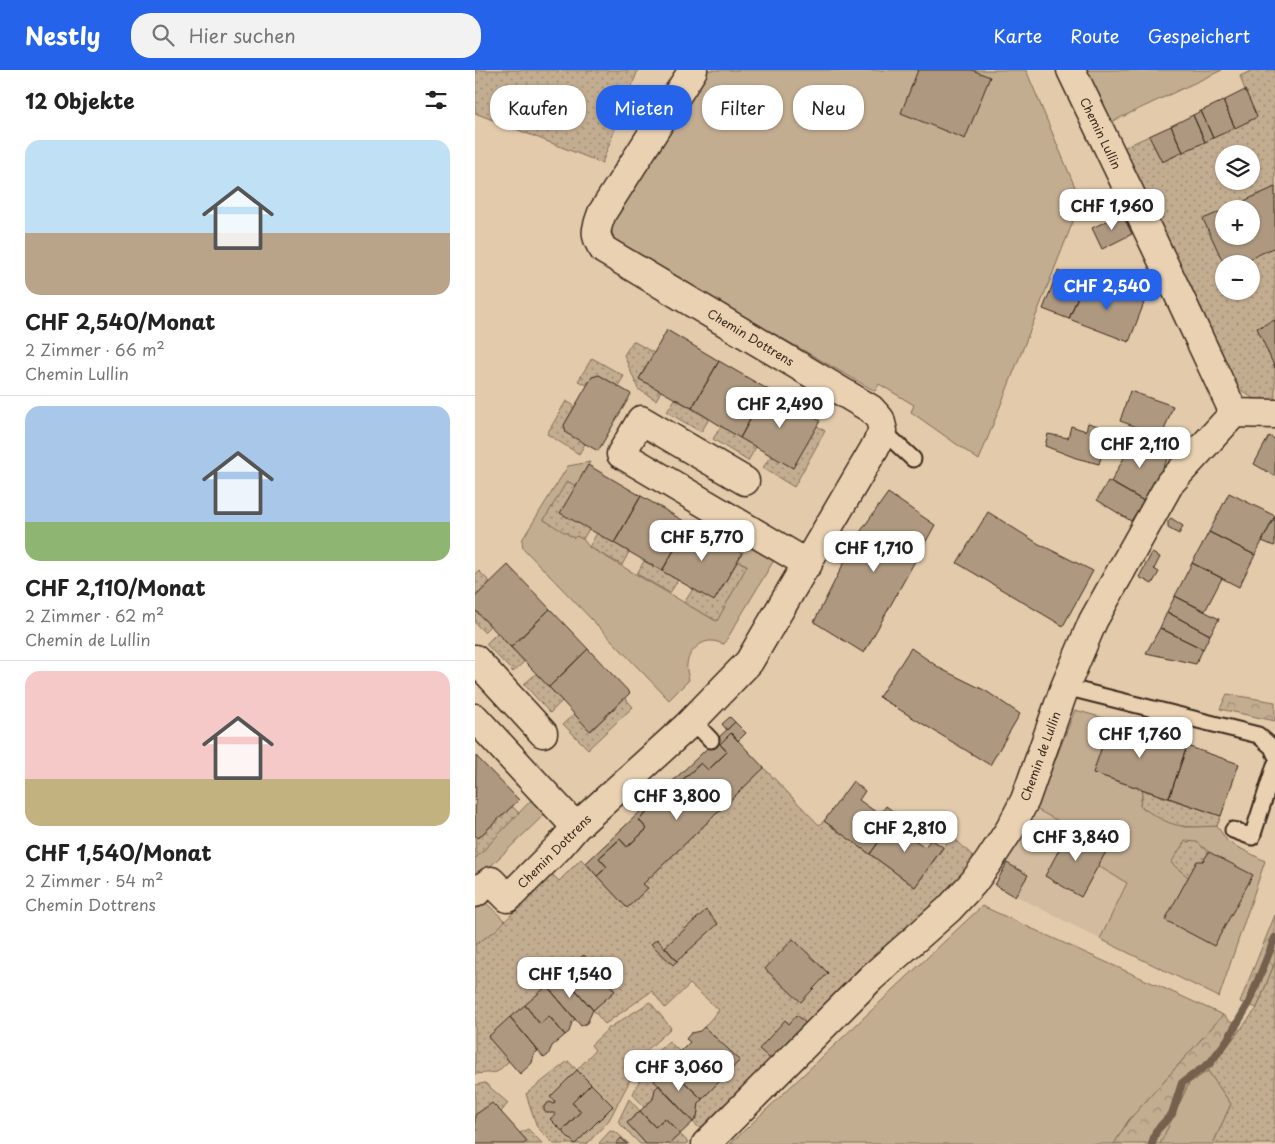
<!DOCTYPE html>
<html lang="de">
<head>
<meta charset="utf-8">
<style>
	:root { --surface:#fff; --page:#f2f2f2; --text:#222; --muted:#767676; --line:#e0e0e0; --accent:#2563eb }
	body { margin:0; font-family:"Playpen Sans",sans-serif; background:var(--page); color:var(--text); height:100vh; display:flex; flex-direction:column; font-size:19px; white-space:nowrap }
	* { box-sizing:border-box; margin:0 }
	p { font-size:16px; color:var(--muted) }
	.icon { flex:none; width:28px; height:28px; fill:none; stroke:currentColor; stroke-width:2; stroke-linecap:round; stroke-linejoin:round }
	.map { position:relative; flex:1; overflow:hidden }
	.drawer { display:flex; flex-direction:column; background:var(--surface); width:475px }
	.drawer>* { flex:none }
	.banner { position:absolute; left:15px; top:15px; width:475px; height:45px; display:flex; gap:10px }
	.tools { position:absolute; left:740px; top:75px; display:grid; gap:10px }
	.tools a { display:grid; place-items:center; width:45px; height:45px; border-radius:50%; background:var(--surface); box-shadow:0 1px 4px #0004; font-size:25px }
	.price { position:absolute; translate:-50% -42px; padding:0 11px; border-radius:10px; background:#fff; color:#222; font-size:16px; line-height:32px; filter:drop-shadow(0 1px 2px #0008) }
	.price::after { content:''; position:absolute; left:50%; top:30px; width:15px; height:11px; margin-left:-8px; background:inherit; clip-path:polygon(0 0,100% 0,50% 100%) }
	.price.on { background:var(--accent); color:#fff }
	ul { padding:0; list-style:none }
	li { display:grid; align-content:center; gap:10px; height:265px; padding:0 25px }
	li+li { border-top:1px solid var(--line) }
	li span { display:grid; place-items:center; height:155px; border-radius:15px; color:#555 }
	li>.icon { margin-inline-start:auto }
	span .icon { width:90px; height:90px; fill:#fffc; stroke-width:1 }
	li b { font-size:21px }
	h2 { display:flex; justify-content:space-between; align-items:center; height:60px; padding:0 25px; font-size:21px }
	.chip { padding:0 18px; border-radius:20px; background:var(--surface); box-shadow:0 1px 4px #0004; font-size:18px; line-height:45px }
	.chip.on { background:var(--accent); color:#fff }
	header { display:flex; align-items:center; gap:30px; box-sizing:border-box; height:70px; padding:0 25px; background:var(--accent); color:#fff }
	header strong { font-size:24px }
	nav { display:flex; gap:28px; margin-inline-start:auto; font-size:18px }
	.search { width:350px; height:45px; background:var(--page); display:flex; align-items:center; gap:12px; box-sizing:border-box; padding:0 18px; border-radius:20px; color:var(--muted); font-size:19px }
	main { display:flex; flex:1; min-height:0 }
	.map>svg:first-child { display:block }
</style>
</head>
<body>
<header>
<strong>Nestly</strong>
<div class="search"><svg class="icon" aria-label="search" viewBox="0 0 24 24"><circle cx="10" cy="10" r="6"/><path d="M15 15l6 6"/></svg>Hier suchen</div>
<nav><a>Karte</a><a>Route</a><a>Gespeichert</a></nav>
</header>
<main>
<section class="drawer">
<h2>12 Objekte<svg class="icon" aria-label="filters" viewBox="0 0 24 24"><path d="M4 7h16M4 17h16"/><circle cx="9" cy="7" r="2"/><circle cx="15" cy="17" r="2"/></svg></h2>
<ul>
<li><span style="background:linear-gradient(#bfe0f5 60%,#b9a48a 0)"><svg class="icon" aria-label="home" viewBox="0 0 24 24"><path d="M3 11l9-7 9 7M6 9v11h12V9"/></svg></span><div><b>CHF 2,540/Monat</b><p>2 Zimmer · 66 m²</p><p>Chemin Lullin</p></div></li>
<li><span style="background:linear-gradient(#a9c7e8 75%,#8fb573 0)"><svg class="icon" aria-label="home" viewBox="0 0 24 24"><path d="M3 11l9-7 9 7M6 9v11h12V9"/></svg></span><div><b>CHF 2,110/Monat</b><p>2 Zimmer · 62 m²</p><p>Chemin de Lullin</p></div></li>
<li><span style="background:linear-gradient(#f6c9c9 70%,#c2b280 0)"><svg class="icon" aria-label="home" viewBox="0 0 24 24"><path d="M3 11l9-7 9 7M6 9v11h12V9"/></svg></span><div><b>CHF 1,540/Monat</b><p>2 Zimmer · 54 m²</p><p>Chemin Dottrens</p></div></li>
</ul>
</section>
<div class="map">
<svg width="800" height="1074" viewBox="0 0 800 1074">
	<defs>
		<pattern id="forest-crowns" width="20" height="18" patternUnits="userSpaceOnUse" patternTransform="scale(1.25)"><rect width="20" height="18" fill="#c3ad91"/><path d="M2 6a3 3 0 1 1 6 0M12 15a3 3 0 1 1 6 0" fill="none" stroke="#a08d76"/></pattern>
		<pattern id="park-dots" width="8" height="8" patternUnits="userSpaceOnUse" patternTransform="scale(1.25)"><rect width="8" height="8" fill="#c3ad91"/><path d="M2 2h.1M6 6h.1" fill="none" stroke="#a08d76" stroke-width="1.8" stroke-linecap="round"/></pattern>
	</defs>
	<rect width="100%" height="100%" fill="#e2caab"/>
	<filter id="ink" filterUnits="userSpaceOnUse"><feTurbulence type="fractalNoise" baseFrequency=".02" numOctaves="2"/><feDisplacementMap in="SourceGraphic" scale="10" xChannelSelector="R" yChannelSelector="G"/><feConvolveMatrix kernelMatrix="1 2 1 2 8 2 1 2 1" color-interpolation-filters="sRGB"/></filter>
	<g filter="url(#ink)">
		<!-- built -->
		<path fill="#d2bb9e" d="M561,739L633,778L652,813L625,869L520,815Z"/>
		<!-- grass -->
		<path fill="#c3ad91" stroke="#7f6c58" d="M231,0H551L610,141L601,144L504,390L436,342L439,335L404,314L400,321L164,187L140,171L135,155Z
			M609,0H747L634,53Z
			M115,392L101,416L93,412L69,450L108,469L114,477L241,551L272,495L263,491L275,469L302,485L249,574C245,573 241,571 237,571C225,570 213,583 212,594C211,599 213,605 214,610L194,630L48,478L47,470L93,396Z
			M600,640L636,650L619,703L668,720L665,736L709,757L742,756L753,772L790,791L744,927L625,869L652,813L623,796L633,778L561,739Z
			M60,726L73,741L0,811V787L1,788Z
			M9,831L30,851L20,861L0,875V840Z
			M507,836L748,945L653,1051L639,1074H255Z
			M733,1001L756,1034L738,1074H685L714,1013Z"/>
		<!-- forest -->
		<path fill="url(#forest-crowns)" stroke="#7f6c58" d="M752,624L800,632V651L745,639Z
			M800,845V892L782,938L765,932Z
			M748,945L765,960L733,1001L714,1013L685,1074H639L653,1051Z"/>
		<!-- park -->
		<path fill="url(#park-dots)" stroke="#7f6c58" fill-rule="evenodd" d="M0,0H163L127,93L0,43Z
			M778,0H800V332C783,335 771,324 759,314L648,78L674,66L687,92L782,47L770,20L765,6ZM749,84H776V111H749ZM749,139H776V166H749ZM749,194H776V221H749Z
			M158,271L179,283L164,309L186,321L181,330L163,319L149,285Z
			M117,288L149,306L143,316L124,305L117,307L112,315L103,311Z
			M200,329L234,349L226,362L192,342Z
			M91,331L100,336L89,355L110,374L104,384L72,364Z
			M246,356L281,377L273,391L238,369Z
			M342,356L350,361L319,417L288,398L296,385Z
			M92,411L101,416L114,459L108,469L101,466L99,468L69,450Z
			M122,463L154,482L147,495L114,477Z
			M169,491L203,510L195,523L162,504Z
			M263,491L272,496L242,551L209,533L218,519L240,529Z
			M4,501L15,512L0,527V505Z
			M0,540L15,556L9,562L0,553Z
			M22,563L49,592L38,602L11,574Z
			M61,604L87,631L75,643L49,614Z
			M150,628L158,637L113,679L88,654L99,644L116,661Z
			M289,698L344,755L349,751L440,817L477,766L500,788L488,805L226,1060L218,1052L222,1047L224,1033L264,990L229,957L244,940L215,914L190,938L177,921L130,954L118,940L140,921L109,885L96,895L93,904L90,907L83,900L79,903L76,913L13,967L34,991L22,1002L0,1004V875L20,861L77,804L84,811L106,789L152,838L173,818L168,814Z
			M668,720L746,746L742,756C705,758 697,758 665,736Z
			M37,736L44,743L1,788L0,765L4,768Z
			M710,771L722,772L734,782L728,791L713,807L696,793Z
			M800,892V1074H738L756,1034L733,1001L782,938Z
			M175,932L196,958L170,982L134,1050L112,1074H79L62,1057L51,1024L93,991L102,1000L120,980L116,975L134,958ZM102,1000L138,1036L100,1074L76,1049L80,1045V1031L75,1027Z
			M194,971L205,982L199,996L196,999L179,984Z
			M169,1001L184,1015L178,1029L169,1037L158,1024Z
			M10,1013L33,1033L26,1042L0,1045V1015Z
			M154,1029L165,1041L152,1053L171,1074H165L143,1052Z
			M53,1059L68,1074H49L52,1071L45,1063Z
			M135,1061L141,1062L154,1074H125L124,1073Z
			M205,1064L213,1072L211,1074H194Z"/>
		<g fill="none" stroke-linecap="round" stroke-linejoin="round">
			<!-- stream -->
			<path stroke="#74614e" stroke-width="8" d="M677,1074L681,1061L697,1044L707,1013L735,993L751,972L773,935L800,868"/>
		</g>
		<!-- building -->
		<path fill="#ae9980" stroke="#3b2a1e" d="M443,0H497L515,7L490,69L426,43Z
			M770,20L782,47L760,58L748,31Z
			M748,31L760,58L738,68L726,41Z
			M726,41L738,68L730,72L718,45Z
			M718,45L730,72L708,82L696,56Z
			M696,56L708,82L687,92L674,66Z
			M800,117V177L764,194H749L728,149L749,140V166H776V139H751Z
			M647,144L657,164L627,179L617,158Z
			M583,201L609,211L594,249L568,239Z
			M609,211L669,233L654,272L594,249Z
			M800,250V298L782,258Z
			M192,260L244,291L217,338L164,309Z
			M244,291L292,319L265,368L217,338Z
			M124,305L156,324L123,381L91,363L89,355L117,307Z
			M292,319L345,351L318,398L265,368Z
			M655,321L698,336L687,366L645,351Z
			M613,353L634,359L624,394L601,388L570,376L573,364L593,368L596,356L611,361Z
			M794,366L800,369V406L779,394Z
			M660,367L695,385L669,431L636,412Z
			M113,395L166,426L139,473L85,443Z
			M633,411L669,431L656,451L622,430Z
			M413,423L460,455L389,583L339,552L383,465Z
			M754,423L800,446L780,485L734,462Z
			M166,426L214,454L187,501L139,473Z
			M513,442L564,474L618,501L588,556L482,493Z
			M800,446V475L799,476L787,471Z
			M696,448L708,456L704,464L693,458V451Z
			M214,454L267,483L239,531L187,501Z
			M734,462L780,485L764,517L717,493Z
			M677,483L685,487L679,499L684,502L677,514L664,507Z
			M717,493L747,508L730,541L700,526Z
			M33,495L75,539L36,577L0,540V527Z
			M700,526L744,549L735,565L692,542Z
			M75,539L113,579L74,617L36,577Z
			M692,542L735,565L728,579L685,558Z
			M685,558L728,579L721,594L671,583Z
			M436,578L466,599L511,621L545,644L515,695L404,627Z
			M113,579L155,623L115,661L74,617Z
			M255,647L260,652L252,660L247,654Z
			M636,650L712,676L694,728L618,703Z
			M260,652L271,663L263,671L256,663L245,674L252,682L233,700L226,693L205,712L212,720L193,739L185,731L164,750L172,759L152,777L145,769L124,788L132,797L122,806L111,793Z
			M256,663L289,698L168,814L173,818L152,838L122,806L132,797L124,788L145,769L152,777L172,759L164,750L185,731L193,739L212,720L205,712L226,693L233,700L252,682L245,674Z
			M712,676L764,694L746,746L694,728Z
			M1,686L44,730L3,768L0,765Z
			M378,711L390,721L384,730L405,745L411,736L423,745L395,784L349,751Z
			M423,745L434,753L428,762L450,777L456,769L468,777L440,817L395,784Z
			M596,757L633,778L606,827L570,806Z
			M734,782L778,805L739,876L690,850L722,791H728Z
			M532,793L553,805L540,827L520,815Z
			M231,840L243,854L202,891L190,877Z
			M182,869L202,891L198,895L176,874Z
			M318,869L353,903L326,932L290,899Z
			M109,885L140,921L118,940L90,907L93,904L96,895Z
			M83,900L118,940L112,953L106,956L72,916L76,913L79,903Z
			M72,916L100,949L97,952L94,962L90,965L74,946L65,954L50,935Z
			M50,935L65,954L74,946L90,965L77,976L73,985L69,988L35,947Z
			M322,945L334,956L300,993L284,979L310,950L314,954Z
			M35,947L63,981L59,984L57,993L45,1004L13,967Z
			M229,957L265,990L248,1008L231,991L223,999L205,982L215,972L211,969L216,963L225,961Z
			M205,982L223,999L231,991L248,1008L227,1029L196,999L199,996L201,987Z
			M189,993L227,1029L224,1033L222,1047L218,1052L179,1011L183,1006L185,997Z
			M102,1000L116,1014L97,1033L106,1041L87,1061L75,1049L80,1045L79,1043H72L69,1041V1036L75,1032L79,1034L80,1031L75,1027Z
			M116,1014L138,1036L100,1074L87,1061L106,1041L97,1033Z
			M184,1015L218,1052L205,1064L190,1048L180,1057L165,1041L178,1029L180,1019Z
			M17,1033L26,1042L52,1071L49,1074H1L0,1062L2,1061L0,1058V1045Z
			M165,1041L180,1057L190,1048L205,1064L194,1074H171L152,1053Z
			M146,1068L152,1074H141Z"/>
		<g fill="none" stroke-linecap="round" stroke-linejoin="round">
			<!-- lane casing -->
			<g stroke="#3b2a1e" stroke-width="19">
				<path id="lane" d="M408,361L438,389
					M590,617L783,665L797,677L800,684
					M217,650L236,670
					M758,760L777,767L800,695"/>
			</g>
			<!-- street casing -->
			<g stroke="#3b2a1e" stroke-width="31">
				<path id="street" d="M596,0L699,215L759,343
					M759,343L800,344
					M270,411L166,350L146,384L333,494
					M0,589L68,663
					M0,648L101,757
					M0,823L16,811L33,828L84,777L101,757L212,656L274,592L399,379L408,361L405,349L396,339L129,180C118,165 121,159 127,143L218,0
					M231,1074L396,908L474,839L498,813L514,791L535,759L550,730L590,617L618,551L695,413L759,343"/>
			</g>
			<!-- lane -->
			<use href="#lane" stroke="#e9d1b1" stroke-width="15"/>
			<!-- street -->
			<use href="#street" stroke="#e9d1b1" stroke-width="28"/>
		</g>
	</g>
	<g text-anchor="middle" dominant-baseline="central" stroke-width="4" stroke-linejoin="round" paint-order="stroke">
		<!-- street labels -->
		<g font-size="12" fill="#3b2a1e" stroke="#e9d1b1">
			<text transform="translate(626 63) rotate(64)">Chemin Lullin</text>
			<text transform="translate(276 267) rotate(31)">Chemin Dottrens</text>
			<text transform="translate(565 686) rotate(-70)">Chemin de Lullin</text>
			<text transform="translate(79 781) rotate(-45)">Chemin Dottrens</text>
		</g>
	</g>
</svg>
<div class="tools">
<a><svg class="icon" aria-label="layers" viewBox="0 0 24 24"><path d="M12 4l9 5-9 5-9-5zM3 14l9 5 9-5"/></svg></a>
<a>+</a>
<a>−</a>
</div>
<b class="price" style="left:637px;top:161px">CHF 1,960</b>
<b class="price on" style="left:632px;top:241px">CHF 2,540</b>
<b class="price" style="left:305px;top:359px">CHF 2,490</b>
<b class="price" style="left:665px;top:399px">CHF 2,110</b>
<b class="price" style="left:227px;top:492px">CHF 5,770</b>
<b class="price" style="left:399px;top:503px">CHF 1,710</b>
<b class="price" style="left:665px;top:689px">CHF 1,760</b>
<b class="price" style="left:202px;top:751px">CHF 3,800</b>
<b class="price" style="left:430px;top:783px">CHF 2,810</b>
<b class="price" style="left:601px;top:792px">CHF 3,840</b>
<b class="price" style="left:95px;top:929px">CHF 1,540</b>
<b class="price" style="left:204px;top:1022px">CHF 3,060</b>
<div class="banner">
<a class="chip">Kaufen</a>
<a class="chip on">Mieten</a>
<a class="chip">Filter</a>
<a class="chip">Neu</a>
</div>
</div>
</main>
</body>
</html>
